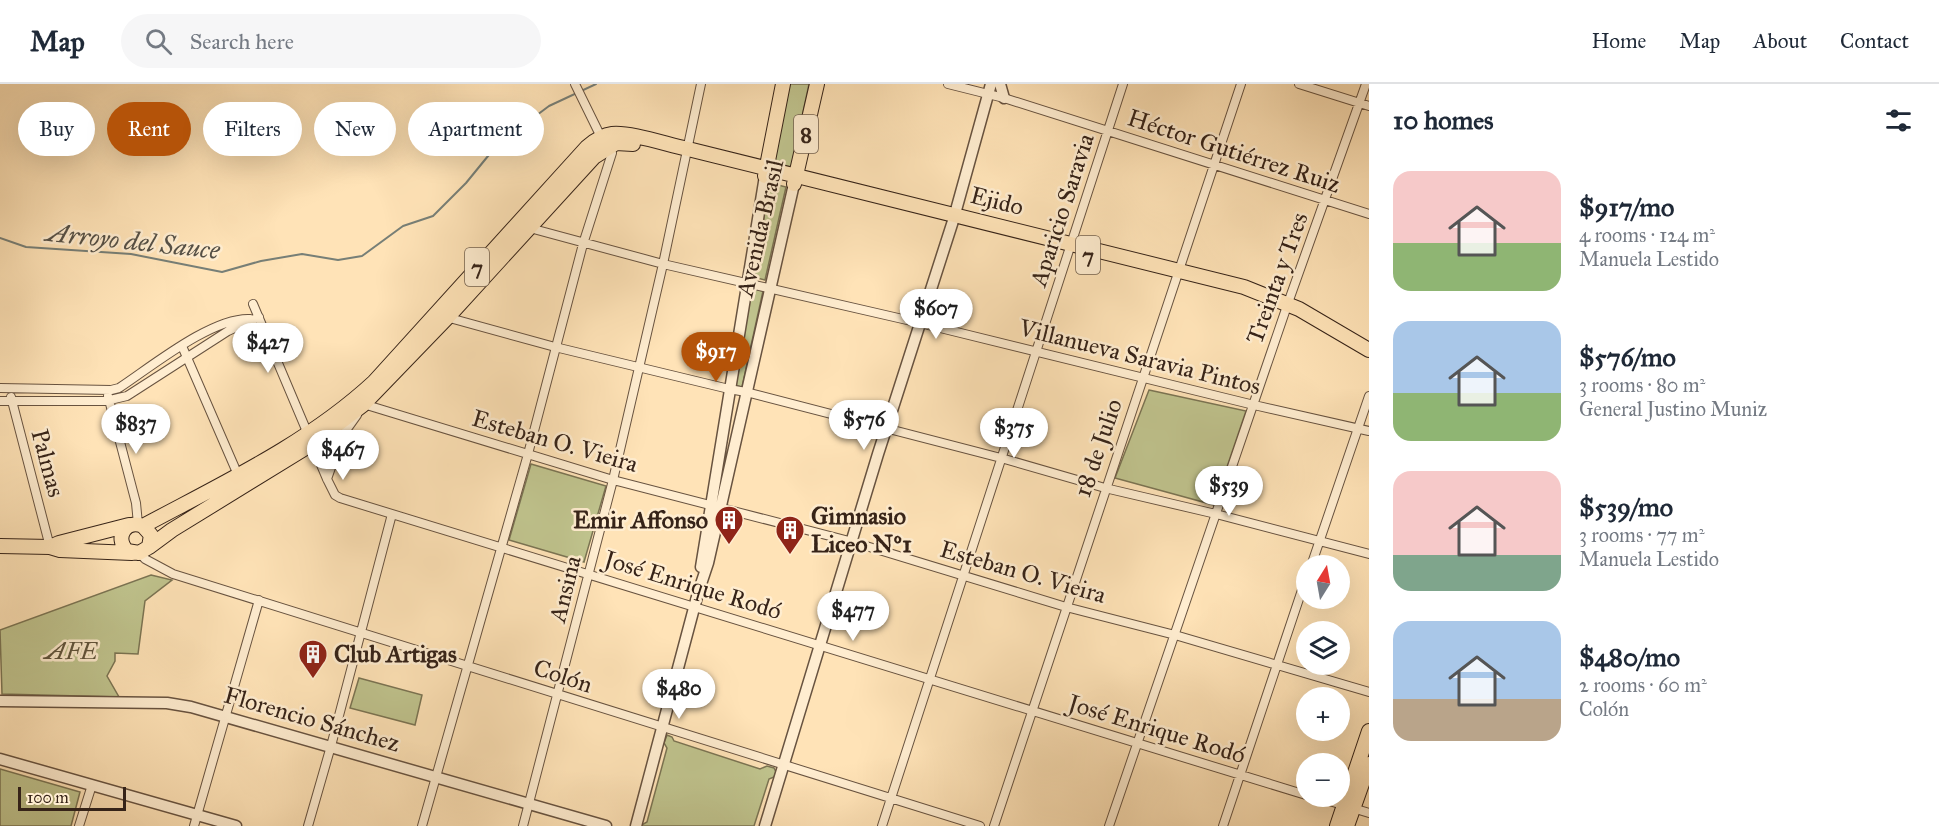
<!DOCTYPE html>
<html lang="en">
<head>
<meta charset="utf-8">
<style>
	:root { --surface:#fff; --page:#f6f6f7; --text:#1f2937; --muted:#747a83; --line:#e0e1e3; --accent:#b45309 }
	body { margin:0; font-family:"IM FELL Great Primer",serif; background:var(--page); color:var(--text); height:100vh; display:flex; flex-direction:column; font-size:22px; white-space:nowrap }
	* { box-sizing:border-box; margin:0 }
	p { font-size:20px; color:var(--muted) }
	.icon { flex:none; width:33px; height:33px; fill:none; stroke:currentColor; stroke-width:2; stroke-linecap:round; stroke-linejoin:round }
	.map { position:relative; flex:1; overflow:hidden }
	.panel { display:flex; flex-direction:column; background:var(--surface); width:570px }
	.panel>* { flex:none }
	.hud { position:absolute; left:18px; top:18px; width:570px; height:54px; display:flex; gap:12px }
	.needle { width:39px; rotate:11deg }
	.fabs { position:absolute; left:1296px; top:471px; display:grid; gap:12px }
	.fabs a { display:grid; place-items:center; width:54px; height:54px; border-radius:50%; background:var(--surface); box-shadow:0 6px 24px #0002; font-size:30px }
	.scale { position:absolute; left:18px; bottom:15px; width:108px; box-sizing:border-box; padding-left:6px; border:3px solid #362318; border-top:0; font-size:16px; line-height:21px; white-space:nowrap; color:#362318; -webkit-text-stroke:4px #ffedd0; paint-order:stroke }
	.price { position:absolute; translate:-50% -51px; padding:0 14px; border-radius:21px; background:#fff; color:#222; font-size:20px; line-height:39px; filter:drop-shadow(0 2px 3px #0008) }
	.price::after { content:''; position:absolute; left:50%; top:36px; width:18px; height:14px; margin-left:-9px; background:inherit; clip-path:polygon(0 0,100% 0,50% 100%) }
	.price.current { background:var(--accent); color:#fff }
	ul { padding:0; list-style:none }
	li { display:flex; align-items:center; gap:18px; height:150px; padding:0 24px }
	li span { display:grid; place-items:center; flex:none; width:168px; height:120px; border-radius:18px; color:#555 }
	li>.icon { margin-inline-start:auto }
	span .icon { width:72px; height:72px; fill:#fffc; stroke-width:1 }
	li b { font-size:26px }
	h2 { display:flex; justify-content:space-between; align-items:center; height:72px; padding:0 24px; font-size:26px }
	.chip { padding:0 21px; border-radius:27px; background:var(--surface); box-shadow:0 6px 24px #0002; font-size:21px; line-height:54px }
	.chip.current { background:var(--accent); color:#fff }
	header { display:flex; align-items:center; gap:36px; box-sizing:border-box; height:84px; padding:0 30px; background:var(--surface); border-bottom:2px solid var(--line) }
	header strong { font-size:28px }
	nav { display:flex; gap:33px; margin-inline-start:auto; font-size:21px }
	.search { width:420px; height:54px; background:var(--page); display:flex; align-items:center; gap:15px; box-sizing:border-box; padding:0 21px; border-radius:33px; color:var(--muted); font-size:22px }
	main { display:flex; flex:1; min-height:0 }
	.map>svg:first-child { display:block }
</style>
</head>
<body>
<header>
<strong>Map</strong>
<div class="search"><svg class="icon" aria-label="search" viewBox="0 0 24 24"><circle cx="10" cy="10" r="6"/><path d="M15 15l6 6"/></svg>Search here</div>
<nav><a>Home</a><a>Map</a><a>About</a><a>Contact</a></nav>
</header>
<main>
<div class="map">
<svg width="1369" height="742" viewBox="0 0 1369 742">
	<rect width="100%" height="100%" fill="#ffe3b7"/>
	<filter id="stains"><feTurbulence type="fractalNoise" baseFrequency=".00333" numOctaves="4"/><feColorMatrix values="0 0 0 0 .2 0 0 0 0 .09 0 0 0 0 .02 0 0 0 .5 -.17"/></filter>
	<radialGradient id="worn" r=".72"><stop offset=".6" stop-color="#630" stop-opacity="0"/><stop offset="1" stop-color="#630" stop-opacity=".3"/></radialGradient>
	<!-- green -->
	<path fill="#c0c48e" stroke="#7b7453" stroke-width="1.5" d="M787,0H809L791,84L773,80Z
		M770,99L786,103L765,196L753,193Z
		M751,204L763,207L742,303L734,301Z
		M1149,306L1246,327L1214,421L1115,394Z
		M351,334L327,380L319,359Z
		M531,380L606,402L584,478L509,456Z
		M151,491L172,496L145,517L138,570L115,569V577L107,592L119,613L2,610L0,546Z
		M359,594L422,611L415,641L350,624Z
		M667,651L672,653L674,657L760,685L767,682L774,684L776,688L774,693L769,695L754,742H640L647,738L667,664L664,659Z
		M0,685L80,708L71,742H0Z"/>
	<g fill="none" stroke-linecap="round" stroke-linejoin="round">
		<!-- stream -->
		<path stroke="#777f77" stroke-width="2" d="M0,154L26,163L131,170L222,188L261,177L302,170L338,176L362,172L403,142L433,132L466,99L497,61L549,22L596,0"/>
		<!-- minor casing -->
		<g stroke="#685340" stroke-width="10">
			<path id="minor" d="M948,0L1004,14L1369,130
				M1299,0L1369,22
				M526,143L663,180L920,239L1254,321L1369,347
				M253,220L327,395L335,411L340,414L1306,711
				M446,233L555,263L729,305L746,308L1001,374L1105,404L1216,430L1369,470
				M182,262L238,391
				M0,304L111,306L119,304C151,283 212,233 250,235
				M108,312L136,419L138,440
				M11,313L50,463
				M0,317H106L127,312L228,247L259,233
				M360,319L613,396L853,458L1066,523L1175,551L1369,608
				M327,395L342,352L357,331
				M139,469L145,475L173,490L980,742
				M1311,482L1369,312
				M1313,712L1369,729
				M79,742L92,701
				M194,742L259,516
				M308,742L331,662L392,430
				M422,742L528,370L583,160L612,69L601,53L575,0
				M523,742L613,396L663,180L701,0
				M882,742L1123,0
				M994,742L1241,0
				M1109,742L1288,219L1366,0
				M1223,742L1306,494"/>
		</g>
		<!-- tertiary casing -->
		<g stroke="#685340" stroke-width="13">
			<path id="tertiary" d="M1000,0L1004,14
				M701,483L765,92
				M0,617L167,619L191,623L606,742
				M0,675L236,742
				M636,742L698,509L708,479L794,100
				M765,742L878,370L953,137L991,0"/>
		</g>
		<!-- primary casing -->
		<g stroke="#362318" stroke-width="16">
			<path id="primary" d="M765,92L783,0
				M794,100L817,0
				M143,442L151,451L149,463L139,469L127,467C114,453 126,435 143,442C223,399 307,360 374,298L587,63C594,57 603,51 612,50C631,48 668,61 688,65L1244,203L1299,225L1369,266
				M0,462L50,463L60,466L132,469
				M50,463L59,459L129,441
				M149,463L172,446L312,360L363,321L447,234L594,73L616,59L633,60
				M1337,742L1369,647
				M1347,742L1369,680"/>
		</g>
		<!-- minor -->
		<use href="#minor" stroke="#ffedd0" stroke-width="8"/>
		<!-- tertiary -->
		<use href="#tertiary" stroke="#ffedd0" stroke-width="10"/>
		<!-- primary -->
		<use href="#primary" stroke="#ffe3b7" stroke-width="14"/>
	</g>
	<!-- icons -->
	<defs>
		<g id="building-pin" transform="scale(1.5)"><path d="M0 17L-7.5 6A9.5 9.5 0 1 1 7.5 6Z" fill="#8f2418" stroke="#ffedd0"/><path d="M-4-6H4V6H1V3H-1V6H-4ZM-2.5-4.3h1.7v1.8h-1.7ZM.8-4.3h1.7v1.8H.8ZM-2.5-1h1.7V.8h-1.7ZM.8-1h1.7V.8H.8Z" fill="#fff"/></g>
	</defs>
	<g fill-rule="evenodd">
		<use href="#building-pin" x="729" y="436"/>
		<use href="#building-pin" x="790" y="446"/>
		<use href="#building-pin" x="313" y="570"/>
	</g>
	<g text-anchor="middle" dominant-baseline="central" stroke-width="5" stroke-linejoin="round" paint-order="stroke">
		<!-- shield labels -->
		<g fill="#ffedd0" stroke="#72604f" stroke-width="1.5">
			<rect x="794" y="31" width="24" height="38" rx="4.5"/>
			<rect x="1076" y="152" width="24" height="38" rx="4.5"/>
			<rect x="465" y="164" width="24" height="38" rx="4.5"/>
		</g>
		<g font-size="22" font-weight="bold" fill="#362318">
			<text x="806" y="50">8</text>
			<text x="1088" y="171">7</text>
			<text x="477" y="183">7</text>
		</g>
		<!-- street labels -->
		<g font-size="24" fill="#362318" stroke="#ffedd0">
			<text transform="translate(1234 67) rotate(18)">Héctor Gutiérrez Ruiz</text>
			<text transform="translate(997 117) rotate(14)">Ejido</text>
			<text transform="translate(1062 126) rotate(-72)">Aparicio Saravia</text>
			<text transform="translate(760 144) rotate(-77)">Avenida Brasil</text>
			<text transform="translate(1277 194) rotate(-70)">Treinta y Tres</text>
			<text transform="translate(1140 273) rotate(14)">Villanueva Saravia Pintos</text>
			<text transform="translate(555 357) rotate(16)">Esteban O. Vieira</text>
			<text transform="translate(1098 364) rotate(-71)">18 de Julio</text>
			<text transform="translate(48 379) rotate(75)">Palmas</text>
			<text transform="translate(1023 488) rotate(16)">Esteban O. Vieira</text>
			<text transform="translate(693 501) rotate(17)">José Enrique Rodó</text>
			<text transform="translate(565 505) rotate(-76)">Ansina</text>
			<text transform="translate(563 592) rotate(18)">Colón</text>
			<text transform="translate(312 635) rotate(16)">Florencio Sánchez</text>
			<text transform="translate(1157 645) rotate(17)">José Enrique Rodó</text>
		</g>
		<!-- poi labels -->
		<g font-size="24" font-weight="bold" fill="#362318" stroke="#ffedd0" text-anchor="start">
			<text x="811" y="432">Gimnasio<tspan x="811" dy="28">Liceo Nº1</tspan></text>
			<text x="708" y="436" text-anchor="end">Emir Affonso</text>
			<text x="334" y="570">Club Artigas</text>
		</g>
		<!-- park labels -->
		<g font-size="24" font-style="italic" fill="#5f533b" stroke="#ffedd0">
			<text x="71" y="567">AFE</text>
		</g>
		<!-- water labels -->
		<g font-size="26" font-style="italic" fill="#565147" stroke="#ffedd0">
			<text transform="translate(133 157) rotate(6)">Arroyo del Sauce</text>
		</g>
	</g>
	<rect width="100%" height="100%" filter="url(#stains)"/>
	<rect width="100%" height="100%" fill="url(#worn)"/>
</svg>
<div class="fabs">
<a><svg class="needle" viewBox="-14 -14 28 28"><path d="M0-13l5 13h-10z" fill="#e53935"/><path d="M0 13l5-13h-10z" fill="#747a83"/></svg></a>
<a><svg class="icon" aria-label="layers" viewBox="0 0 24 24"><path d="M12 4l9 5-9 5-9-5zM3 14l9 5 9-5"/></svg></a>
<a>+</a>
<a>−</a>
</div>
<div class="scale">100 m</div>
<b class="price" style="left:936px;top:256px">$607</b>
<b class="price" style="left:268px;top:290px">$427</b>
<b class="price current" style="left:716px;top:299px">$917</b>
<b class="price" style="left:864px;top:367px">$576</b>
<b class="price" style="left:136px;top:371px">$837</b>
<b class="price" style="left:1014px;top:375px">$375</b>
<b class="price" style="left:343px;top:397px">$467</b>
<b class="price" style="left:1229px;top:433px">$539</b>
<b class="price" style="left:853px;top:558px">$477</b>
<b class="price" style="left:679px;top:636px">$480</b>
<div class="hud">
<a class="chip">Buy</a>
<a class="chip current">Rent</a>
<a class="chip">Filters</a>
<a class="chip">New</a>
<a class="chip">Apartment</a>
</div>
</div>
<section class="panel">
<h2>10 homes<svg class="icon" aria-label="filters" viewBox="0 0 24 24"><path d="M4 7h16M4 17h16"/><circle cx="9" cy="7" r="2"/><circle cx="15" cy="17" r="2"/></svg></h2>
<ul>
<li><span style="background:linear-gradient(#f6c9c9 60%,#8fb573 0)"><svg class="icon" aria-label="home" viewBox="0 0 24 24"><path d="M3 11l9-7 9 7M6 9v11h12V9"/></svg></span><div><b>$917/mo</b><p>4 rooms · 124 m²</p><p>Manuela Lestido</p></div></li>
<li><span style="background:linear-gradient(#a9c7e8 60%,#8fb573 0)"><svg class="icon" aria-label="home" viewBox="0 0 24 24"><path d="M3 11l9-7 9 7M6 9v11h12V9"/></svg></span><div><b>$576/mo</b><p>3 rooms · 80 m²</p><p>General Justino Muniz</p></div></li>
<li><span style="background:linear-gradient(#f6c9c9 70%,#7fa58c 0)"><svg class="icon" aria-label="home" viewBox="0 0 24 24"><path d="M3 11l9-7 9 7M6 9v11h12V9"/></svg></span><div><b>$539/mo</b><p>3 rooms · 77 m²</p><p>Manuela Lestido</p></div></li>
<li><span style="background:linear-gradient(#a9c7e8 65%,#b9a48a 0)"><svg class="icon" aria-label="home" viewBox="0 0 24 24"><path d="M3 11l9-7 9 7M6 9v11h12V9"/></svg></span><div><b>$480/mo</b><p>2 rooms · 60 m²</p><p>Colón</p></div></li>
</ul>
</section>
</main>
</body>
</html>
